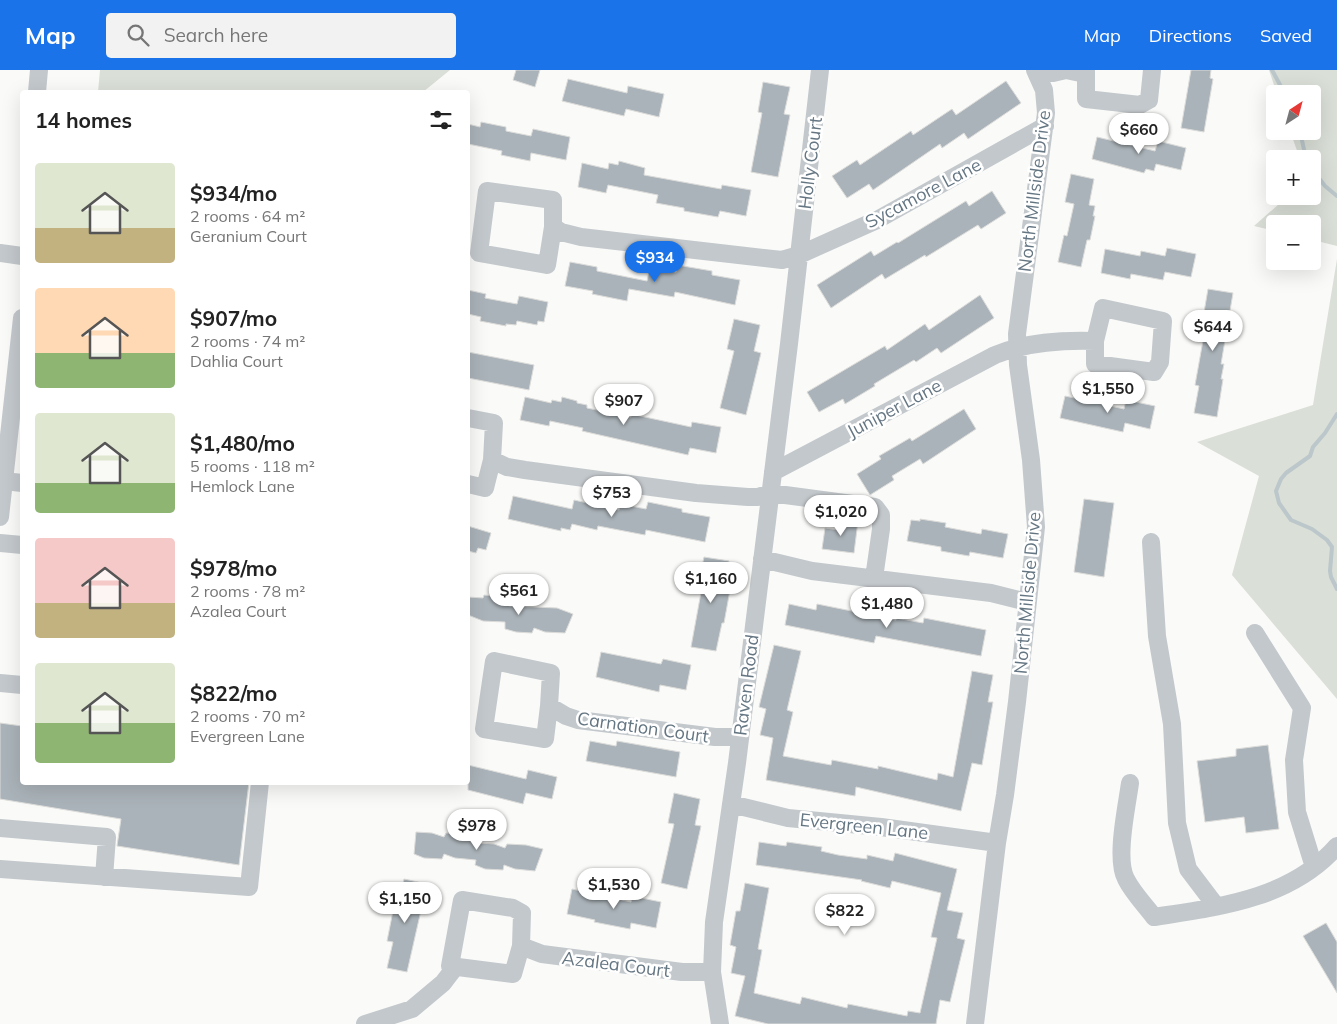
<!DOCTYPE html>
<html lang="en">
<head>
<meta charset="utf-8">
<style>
	:root { --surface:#fff; --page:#f2f2f2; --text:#222; --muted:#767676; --accent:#1a73e8 }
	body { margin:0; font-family:Mulish,sans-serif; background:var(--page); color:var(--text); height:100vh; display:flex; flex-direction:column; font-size:19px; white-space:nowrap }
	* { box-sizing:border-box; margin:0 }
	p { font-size:16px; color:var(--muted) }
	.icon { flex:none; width:28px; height:28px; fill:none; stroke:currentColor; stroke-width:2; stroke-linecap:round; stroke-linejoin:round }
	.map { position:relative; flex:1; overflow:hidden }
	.side { position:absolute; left:20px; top:20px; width:450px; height:695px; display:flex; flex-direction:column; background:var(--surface); border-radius:5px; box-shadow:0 5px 20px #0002 }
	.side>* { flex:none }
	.needle { width:32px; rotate:36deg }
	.controls { position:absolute; left:1266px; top:15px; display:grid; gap:10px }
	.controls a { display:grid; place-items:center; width:55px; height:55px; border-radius:5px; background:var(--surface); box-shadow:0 5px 20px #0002; font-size:25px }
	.price { position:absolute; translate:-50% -42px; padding:0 11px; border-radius:18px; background:#fff; color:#222; font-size:16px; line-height:32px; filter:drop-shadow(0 1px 2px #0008) }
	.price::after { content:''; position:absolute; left:50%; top:30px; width:15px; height:11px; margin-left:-8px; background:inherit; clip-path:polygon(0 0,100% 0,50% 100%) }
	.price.current { background:var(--accent); color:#fff }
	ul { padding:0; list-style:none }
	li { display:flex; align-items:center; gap:15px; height:125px; padding:0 15px }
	li span { display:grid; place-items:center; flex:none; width:140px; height:100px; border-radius:5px; color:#555 }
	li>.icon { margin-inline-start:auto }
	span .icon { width:60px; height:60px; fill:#fffc; stroke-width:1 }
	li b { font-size:21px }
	h2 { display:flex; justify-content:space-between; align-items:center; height:60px; padding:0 15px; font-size:21px }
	header { display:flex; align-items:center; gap:30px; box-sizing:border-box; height:70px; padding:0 25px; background:var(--accent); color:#fff }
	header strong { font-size:24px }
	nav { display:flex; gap:28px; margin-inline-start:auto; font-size:18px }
	.search { width:350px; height:45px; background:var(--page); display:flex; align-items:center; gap:12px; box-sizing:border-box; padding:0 18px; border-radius:5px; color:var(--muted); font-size:19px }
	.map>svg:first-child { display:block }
</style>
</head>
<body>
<header>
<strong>Map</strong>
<div class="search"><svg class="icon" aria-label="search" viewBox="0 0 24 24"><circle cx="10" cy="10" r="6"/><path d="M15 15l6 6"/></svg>Search here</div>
<nav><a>Map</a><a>Directions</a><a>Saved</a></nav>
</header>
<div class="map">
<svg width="1337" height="954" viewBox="0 0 1337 954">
	<rect width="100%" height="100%" fill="#fafaf8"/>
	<!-- green -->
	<path fill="#dadfd7" d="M100,0H450L423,22H98Z
		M1269,0H1337V176L1313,170L1312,154H1275V161L1254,156L1288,126H1312V89H1300L1290,61H1312V24H1277Z
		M1337,189V629L1232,505L1259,406L1197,372L1313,335Z"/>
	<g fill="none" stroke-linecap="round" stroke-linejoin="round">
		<!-- stream -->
		<path stroke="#bbc7cb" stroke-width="4" d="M1272,0L1285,24
			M1300,61L1306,89
			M1312,99L1325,116L1337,126
			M1337,344L1325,363L1313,377L1310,386L1286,403L1281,409L1276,421L1279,433L1291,450L1312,459L1327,470L1332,477L1330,501L1331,507L1337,519"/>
	</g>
	<!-- building -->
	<path fill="#aab3b9" stroke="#dcdcda" d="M516,0H540L535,17L513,10Z
		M1191,0H1211L1210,8L1213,9L1204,62L1181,58Z
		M568,9L627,23L628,16L664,24L659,47L626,39L624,46L562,31Z
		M1006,11L1021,33L968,69L964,63L942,78L940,74L873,120L869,114L847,128L832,106L857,90L860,95L911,61L913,65L952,39L956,45Z
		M763,12L790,17L784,44L790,45L778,107L751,102L762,43L758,42Z
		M481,52L506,57V61L531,66L533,59L570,67L566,90L531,83L530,91L501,85L502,81L468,74V54L480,57Z
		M1097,67L1155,81L1158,71L1186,78L1181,100L1156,94L1154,101L1146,99L1144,103L1092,89Z
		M619,91L645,98L644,105L721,119L722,115L751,120L746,146L720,141L718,147L684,141V138L656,133L658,125L608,115L606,123L578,117L582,93L608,99L609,93L618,95Z
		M1071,104L1094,109L1089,135L1095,136L1093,146H1095L1090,170H1087L1081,197L1058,192L1064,165L1067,166L1074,134L1065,132Z
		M992,121L1006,143L981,159L978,155L926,187L925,185L885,209L882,204L831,238L817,215L871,181L874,186L897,172L898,173L966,131L969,136Z
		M1167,178L1196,184L1191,207L1165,202L1163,210L1131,204L1130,209L1101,203L1105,179L1140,186L1141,181L1165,186Z
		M570,192L597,197V201L647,211L650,197L676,202L677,195L712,201V205L740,210L735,235L675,222L674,227L629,219L627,231L592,224L593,221L565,216Z
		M1208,219L1233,223L1221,294H1224L1221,309H1223L1217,347L1194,343L1199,316L1195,315L1206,254H1202Z
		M468,220L486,224L485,228L517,234L519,226L548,232L544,252L538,251L537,255L517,251L516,255L506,254V256L480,251L481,247L468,244Z
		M980,225L994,248L941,283L937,278L916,292L914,290L874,314L875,316L845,334L843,329L819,342L807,322L885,276L887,280L925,254L929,260Z
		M734,249L760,255L754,281L761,283L746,345L720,338L734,281L727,279Z
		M468,282L534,295L529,320L468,308Z
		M1065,326L1124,339L1126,330L1155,336L1150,359L1125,353L1123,362L1060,348Z
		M525,327L551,333L552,330L561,332L562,327L577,331V333L587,335V338L631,347V344L691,357L692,352L721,357L716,383L690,378L688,385L582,361L583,358L550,351L549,356L520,350Z
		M964,339L976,359L923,394L920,389L892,406L894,410L870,425L857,404L881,389L879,386L910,368L912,371Z
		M513,426L572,439L574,430L619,440L620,434L646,439L648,432L682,439V442L710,447L705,472L646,460L645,465L598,456L597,460L572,454L570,460L561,458V461L508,449Z
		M1084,429L1114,433L1104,507L1074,502Z
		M840,449L858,451L854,483L822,479L825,458L839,460Z
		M920,449L946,453L945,457L981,464L982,459L1008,464L1003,488L970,482L969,486L941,481V477L907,471L911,450L920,451Z
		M468,456L491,463L486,480L478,478L476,483L468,481Z
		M704,487L729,491L724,519L730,520L724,553H722L716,581L691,577L702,517L698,516Z
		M484,525L493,526L509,532V536L557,538L573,544L565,563L545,562L534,558L532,563L516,562L505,559V552L483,551L468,545V527L483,528Z
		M789,534L816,540L817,534L896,550V548L923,553L924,548L986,560L981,586L876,566L874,573L785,555Z
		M774,575L801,581L787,640L793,642L783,686L831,695L832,690L878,699V696L937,710L938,703L953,707L972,601L993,605L988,632H993L982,695L972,693L961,741L856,717L855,726L766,710L773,668L760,665L766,639L759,637Z
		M601,582L661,594L663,589L691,595L686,620L660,615L659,622L596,607Z
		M0,653L22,656V712H249L239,795L117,776L121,749L0,729Z
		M590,671L616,676L617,671L680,682L676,707L586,691Z
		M1268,675L1279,759L1246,763L1244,747L1205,752L1197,691L1236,686V679Z
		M468,695L526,709L528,700L557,707L552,729L526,723L523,734L468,720Z
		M674,723L700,729L695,755L701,756L687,819L661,813L674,754L668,753Z
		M416,762L432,763L444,767L446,763L463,764L480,768L479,773L494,774L505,778L507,774L526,775L543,779L535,801L515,799L504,795L503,800L485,799L475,795L476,790L455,788L444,784L442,789L424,788L414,784Z
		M759,772L786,776L787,772L822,777L821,781L838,785L867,789V785L893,791L895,783L957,799L947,840L963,843L957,868L965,870L950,932L940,930L936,954H768L735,946L745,906L731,903L736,877L730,875L736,841H740L745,813L769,818L758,879L762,880L754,923L800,934L802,927L847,938L848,934L907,946L908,941L920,943L937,868L931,867L941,823L892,811L890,818L861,811L862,810L756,795Z
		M404,809L427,814L407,902L387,898L393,872L387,871L394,836L398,837Z
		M572,819L631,832L632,826L661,832L656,858L631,853L630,859L594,852L595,850L567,844Z
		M1326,853L1337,872V923L1303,866Z"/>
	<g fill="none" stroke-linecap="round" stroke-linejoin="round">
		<!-- minor -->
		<path stroke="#c3c8cc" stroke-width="18" d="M1086,0V29L1140,35L1149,30L1152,0
			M1037,3H1053L1066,0L1085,4
			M37,22L39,0
			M553,157L547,195L479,183L487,121L553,130V157L561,162L581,167L782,190L799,185L877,150L1045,56
			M0,183L22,186
			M1103,238L1163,251L1160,292L1154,302L1095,294V271Z
			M468,348L494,353L492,390L485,418L468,414
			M492,390L507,397L525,400L696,423L748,427H758L770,423L875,437L881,445V459L874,508
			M773,402L995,285C1027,272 1061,270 1095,271
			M4,411L22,413
			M0,447L22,248
			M1151,472L1157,566L1172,654L1177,753L1188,799L1216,836
			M0,473L22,475
			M762,489L812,501L991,523L1027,532
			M1255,563L1302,638L1294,690L1297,742L1314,797
			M0,613L22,615
			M549,636L545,669L484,659L494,591L551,603L549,636L566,646L578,650L715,667H740
			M1130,713C1127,736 1115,789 1126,809C1133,823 1145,835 1154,847C1219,837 1291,829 1337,776
			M731,734L788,748L881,757L997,773
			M0,758L107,767L104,807
			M0,799L249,817L260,712
			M521,876L513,904L450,896L462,830L513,838L522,843L521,876L542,884L682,902H712
			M365,954L412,939L443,913L456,896
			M720,954L712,902L714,852L737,693L789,274L820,0
			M975,954L997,773L1005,725L1017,632L1036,457L1031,390L1018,295L1017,264L1046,43L1044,20L1035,0"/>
	</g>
	<g text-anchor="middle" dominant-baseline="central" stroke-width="5" stroke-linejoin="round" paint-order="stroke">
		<!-- street labels -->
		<g font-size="18" fill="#657683" stroke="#fff">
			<text transform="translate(810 93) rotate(-83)">Holly Court</text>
			<text transform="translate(1034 121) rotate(-83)">North Millside Drive</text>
			<text transform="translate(923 123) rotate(-28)">Sycamore Lane</text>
			<text transform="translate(894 338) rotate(-28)">Juniper Lane</text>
			<text transform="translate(1027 523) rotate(-85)">North Millside Drive</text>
			<text transform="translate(746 615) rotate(-83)">Raven Road</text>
			<text transform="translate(643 657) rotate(8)">Carnation Court</text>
			<text transform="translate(864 756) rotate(6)">Evergreen Lane</text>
			<text transform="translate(616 894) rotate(7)">Azalea Court</text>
		</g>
	</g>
</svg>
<div class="controls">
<a><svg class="needle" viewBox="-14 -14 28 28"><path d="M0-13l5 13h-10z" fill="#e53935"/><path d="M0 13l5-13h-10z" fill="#767676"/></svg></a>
<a>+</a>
<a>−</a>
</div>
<b class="price" style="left:1139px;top:85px">$660</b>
<b class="price current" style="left:655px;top:213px">$934</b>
<b class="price" style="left:1213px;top:282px">$644</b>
<b class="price" style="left:1108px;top:344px">$1,550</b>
<b class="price" style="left:624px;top:356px">$907</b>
<b class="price" style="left:612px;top:448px">$753</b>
<b class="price" style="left:841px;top:467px">$1,020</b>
<b class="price" style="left:711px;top:534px">$1,160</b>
<b class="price" style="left:519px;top:546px">$561</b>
<b class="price" style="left:887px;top:559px">$1,480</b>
<b class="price" style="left:477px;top:781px">$978</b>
<b class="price" style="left:614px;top:840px">$1,530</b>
<b class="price" style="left:405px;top:854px">$1,150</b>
<b class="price" style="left:845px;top:866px">$822</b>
<section class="side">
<h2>14 homes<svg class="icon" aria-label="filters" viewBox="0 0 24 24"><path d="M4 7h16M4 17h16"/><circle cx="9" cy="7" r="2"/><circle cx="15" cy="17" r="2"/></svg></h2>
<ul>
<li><span style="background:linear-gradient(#dfe7d0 65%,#c2b280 0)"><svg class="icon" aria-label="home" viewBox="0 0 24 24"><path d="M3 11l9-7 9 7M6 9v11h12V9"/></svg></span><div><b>$934/mo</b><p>2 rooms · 64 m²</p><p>Geranium Court</p></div></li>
<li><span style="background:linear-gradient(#ffd9b3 65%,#8fb573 0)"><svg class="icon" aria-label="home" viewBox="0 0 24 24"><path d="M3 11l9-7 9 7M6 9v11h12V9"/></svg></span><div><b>$907/mo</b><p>2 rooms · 74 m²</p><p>Dahlia Court</p></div></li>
<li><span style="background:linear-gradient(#dfe7d0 70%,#8fb573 0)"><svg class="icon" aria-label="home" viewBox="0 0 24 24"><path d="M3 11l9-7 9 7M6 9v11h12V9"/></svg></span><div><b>$1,480/mo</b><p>5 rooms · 118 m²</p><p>Hemlock Lane</p></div></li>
<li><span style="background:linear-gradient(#f6c9c9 65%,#c2b280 0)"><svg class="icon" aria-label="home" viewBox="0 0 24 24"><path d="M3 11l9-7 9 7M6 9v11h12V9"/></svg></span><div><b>$978/mo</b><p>2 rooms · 78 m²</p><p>Azalea Court</p></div></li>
<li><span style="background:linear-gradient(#dfe7d0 60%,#8fb573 0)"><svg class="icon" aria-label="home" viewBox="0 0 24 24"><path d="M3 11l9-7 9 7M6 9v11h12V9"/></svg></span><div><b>$822/mo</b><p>2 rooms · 70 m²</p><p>Evergreen Lane</p></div></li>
</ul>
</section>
</div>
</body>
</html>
